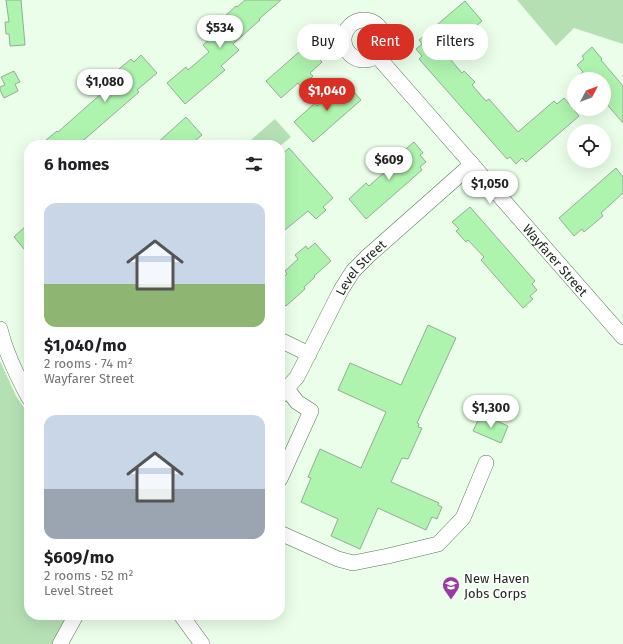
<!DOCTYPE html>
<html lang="en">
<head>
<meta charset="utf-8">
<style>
	:root { --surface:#fff; --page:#f2f2f2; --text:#202124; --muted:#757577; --accent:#d93025 }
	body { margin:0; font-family:"Fira Sans",sans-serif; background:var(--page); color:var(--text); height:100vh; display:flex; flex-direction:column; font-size:15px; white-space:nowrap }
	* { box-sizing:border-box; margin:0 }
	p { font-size:13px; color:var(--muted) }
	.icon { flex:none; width:22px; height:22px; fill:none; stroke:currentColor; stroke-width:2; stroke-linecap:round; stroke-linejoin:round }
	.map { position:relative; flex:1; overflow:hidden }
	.details { position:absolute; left:24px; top:140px; width:261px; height:480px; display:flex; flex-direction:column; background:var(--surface); border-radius:16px; box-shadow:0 4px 16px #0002 }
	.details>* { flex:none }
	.top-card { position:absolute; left:297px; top:24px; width:266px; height:36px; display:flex; gap:8px }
	.needle { width:26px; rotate:49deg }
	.controls { position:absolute; left:567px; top:72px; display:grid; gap:8px }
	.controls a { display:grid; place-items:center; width:44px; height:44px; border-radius:50%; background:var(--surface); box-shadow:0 4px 16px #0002; font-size:20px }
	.price { position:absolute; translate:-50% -34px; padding:0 9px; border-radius:14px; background:#fff; color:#222; font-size:13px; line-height:26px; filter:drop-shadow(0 1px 2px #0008) }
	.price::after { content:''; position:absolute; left:50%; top:24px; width:12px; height:9px; margin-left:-6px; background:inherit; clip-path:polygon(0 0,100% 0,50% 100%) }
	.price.current { background:var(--accent); color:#fff }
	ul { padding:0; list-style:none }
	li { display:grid; align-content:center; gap:8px; height:212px; padding:0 20px }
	li span { display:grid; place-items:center; height:124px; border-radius:12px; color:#555 }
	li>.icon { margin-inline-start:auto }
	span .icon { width:72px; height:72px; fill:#fffc; stroke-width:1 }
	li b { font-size:17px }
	h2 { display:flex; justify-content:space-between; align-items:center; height:48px; padding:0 20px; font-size:17px }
	.chip { padding:0 14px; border-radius:16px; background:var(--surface); box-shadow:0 4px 16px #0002; font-size:14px; line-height:36px }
	.chip.current { background:var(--accent); color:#fff }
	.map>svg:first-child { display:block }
</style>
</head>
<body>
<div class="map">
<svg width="623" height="644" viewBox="0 0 623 644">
	<rect width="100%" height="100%" fill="#eafee9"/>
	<!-- green -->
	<path fill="#b5e0b4" d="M517,0H623V44L574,28L556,46Z
		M275,119L291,137L280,146V145H245Z
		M0,361L16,396L29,415V615H67L52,644H0Z"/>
	<!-- building -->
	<path fill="#aef3ae" stroke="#95ad95" d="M6,0H21L25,45L10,46L9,34H6L5,22H9Z
		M245,0H281L259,19L260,20L233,44L239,50L221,66L225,70L185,104L167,83L186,67L188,70L209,52L203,45L228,24L223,18L236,6L237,7Z
		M465,1L482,21L460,40L458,38L443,51L462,73L464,71L475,82L472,85L486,101L489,99L518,132L554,101L557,104L564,98L579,116L526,162L522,158L516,164L510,157L507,159L419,59L422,56L416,49L422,44L419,40Z
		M307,45L322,62L310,73L313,76L301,87L298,83L281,98L266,81Z
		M592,47L602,59L601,60L623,86V123L604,101V79H575L583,72L577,65L584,59L582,56Z
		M141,55L157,73L137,90L139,92L78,145H40L57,131L58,132L102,93L99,91L121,71L119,69L131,59L134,62Z
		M14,71L20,82L15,84L18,91L4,98L0,90V87L5,85L1,77Z
		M345,82L361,100L313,142L294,122L315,103L317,106Z
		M186,117L202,135L190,145H155Z
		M414,142L423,153L420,155L426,162L420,167L422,170L366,219L349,199L366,183L369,186L387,170L385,167Z
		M289,148L333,198L323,207L326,210L316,219L308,211L280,234V156Z
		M616,168L623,177V193L601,213L603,216L584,232L582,229L574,236L559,218Z
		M470,207L535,281L532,284L537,290L530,296L533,299L523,308L481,260L484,257L468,240L466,242L456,231L459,229L452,222Z
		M29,223V255L14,237Z
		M315,243L331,261L314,276L315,277L304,287L305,289L286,306L280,298V280L287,274L285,271L298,259L295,255L306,246L308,249Z
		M428,325L456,338L417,423L419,424L418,427L422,428L408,459L402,458L391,482L439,503L438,505L442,507L437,519L432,517L426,530L378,508L360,549L331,536L338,519L301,502L311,478L308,477L320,449L361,468L386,412L338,390L350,363L401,385Z
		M481,414L508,426L501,443L473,431Z"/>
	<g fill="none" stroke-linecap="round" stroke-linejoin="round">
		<!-- minor casing -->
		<g stroke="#5b725b" stroke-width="16">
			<g id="minor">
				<circle cx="364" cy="40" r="20"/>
				<path id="s1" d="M377,56L623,337"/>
				<path d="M0,329C6,354 17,376 29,398"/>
				<path d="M280,340L309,354"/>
				<path id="s2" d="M280,396L297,377L341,290L353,271L368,256L472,164"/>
				<path d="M280,479L311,411L297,402L287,389"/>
				<path d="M280,533L338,559L353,563L388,556L438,544L463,518L486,463"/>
				<path d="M181,615L202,644"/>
				<path d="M60,644L76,615"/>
			</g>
		</g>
		<!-- minor -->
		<use href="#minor" stroke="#fff" stroke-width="15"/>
	</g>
	<!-- icons -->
	<defs>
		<g id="school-pin" transform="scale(0.9)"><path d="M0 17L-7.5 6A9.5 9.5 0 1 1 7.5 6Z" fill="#9939a1" stroke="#fff"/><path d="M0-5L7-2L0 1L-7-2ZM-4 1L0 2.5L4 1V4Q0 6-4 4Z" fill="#fff"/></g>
	</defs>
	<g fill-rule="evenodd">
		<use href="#school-pin" x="451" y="585"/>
	</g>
	<g text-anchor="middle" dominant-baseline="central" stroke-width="3.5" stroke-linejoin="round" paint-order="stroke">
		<!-- street labels -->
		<g font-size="13" fill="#202a20" stroke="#fff">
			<text stroke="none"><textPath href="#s1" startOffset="271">Wayfarer Street</textPath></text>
			<text stroke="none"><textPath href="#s2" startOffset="153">Level Street</textPath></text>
		</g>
		<!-- poi labels -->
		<g font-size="13" fill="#202a20" stroke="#fff" text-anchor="start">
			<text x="464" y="578">New Haven<tspan x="464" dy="15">Jobs Corps</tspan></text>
		</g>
	</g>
</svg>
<div class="controls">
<a><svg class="needle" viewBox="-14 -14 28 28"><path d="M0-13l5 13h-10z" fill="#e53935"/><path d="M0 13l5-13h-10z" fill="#757577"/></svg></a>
<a><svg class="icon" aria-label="locate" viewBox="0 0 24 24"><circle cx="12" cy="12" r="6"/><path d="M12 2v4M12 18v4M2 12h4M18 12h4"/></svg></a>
</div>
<b class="price" style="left:220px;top:49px">$534</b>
<b class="price" style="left:105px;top:103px">$1,080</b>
<b class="price current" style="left:327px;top:112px">$1,040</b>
<b class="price" style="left:389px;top:181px">$609</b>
<b class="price" style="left:490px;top:205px">$1,050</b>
<b class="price" style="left:491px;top:429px">$1,300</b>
<div class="top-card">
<a class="chip">Buy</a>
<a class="chip current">Rent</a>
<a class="chip">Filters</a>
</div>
<section class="details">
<h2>6 homes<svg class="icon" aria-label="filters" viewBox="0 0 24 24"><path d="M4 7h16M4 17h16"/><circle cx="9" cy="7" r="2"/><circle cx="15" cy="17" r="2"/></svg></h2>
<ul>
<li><span style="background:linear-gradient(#c9d6e8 65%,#8fb573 0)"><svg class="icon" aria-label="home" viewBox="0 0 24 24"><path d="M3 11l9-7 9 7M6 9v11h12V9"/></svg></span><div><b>$1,040/mo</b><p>2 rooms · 74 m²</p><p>Wayfarer Street</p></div></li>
<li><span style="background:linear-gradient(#c9d6e8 60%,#9aa5b1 0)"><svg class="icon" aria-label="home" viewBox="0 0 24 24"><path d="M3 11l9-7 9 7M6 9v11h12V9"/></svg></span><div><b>$609/mo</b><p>2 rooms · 52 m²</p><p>Level Street</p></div></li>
</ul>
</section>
</div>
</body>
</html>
